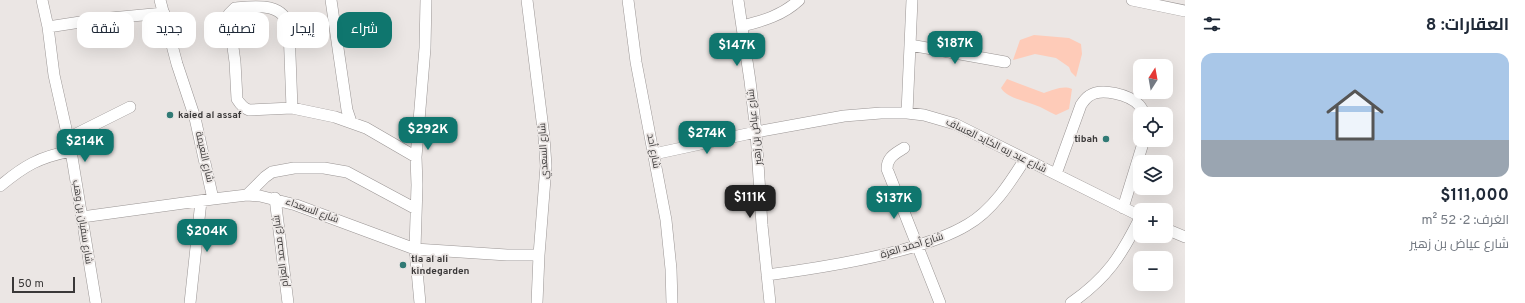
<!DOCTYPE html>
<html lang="ar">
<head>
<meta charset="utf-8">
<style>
	:root { --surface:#fff; --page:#f2f2f3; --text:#1f2937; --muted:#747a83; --accent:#0f766e }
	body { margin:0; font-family:Overpass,Cairo,sans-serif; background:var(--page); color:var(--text); direction:rtl; height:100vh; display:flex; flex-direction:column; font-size:15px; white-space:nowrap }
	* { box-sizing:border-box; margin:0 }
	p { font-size:13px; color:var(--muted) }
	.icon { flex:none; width:22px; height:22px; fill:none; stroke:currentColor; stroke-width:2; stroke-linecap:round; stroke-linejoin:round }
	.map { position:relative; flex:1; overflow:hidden; direction:ltr }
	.details { display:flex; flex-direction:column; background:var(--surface); width:340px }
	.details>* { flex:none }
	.hud { position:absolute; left:12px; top:12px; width:380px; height:36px; direction:rtl; display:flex; gap:8px }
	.needle { width:26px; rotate:11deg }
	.buttons { position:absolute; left:1133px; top:59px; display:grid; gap:8px }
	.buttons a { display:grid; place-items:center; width:40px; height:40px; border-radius:8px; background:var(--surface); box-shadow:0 4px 16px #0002; font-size:20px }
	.scale { position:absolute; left:12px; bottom:10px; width:63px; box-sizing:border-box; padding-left:4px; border:2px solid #3a3838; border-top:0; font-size:11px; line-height:14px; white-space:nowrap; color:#3a3838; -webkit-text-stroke:3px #ebe6e4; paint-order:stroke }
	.price { position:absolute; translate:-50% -34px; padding:0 9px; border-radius:8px; background:var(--accent); color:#fff; font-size:13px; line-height:26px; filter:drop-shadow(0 1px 2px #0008) }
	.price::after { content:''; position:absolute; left:50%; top:24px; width:12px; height:9px; margin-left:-6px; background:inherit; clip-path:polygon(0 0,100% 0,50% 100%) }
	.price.selected { background:#222; color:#fff }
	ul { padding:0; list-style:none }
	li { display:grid; align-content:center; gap:8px; height:212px; padding:0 16px }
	li span { display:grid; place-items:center; height:124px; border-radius:12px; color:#555 }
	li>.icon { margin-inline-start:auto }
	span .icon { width:72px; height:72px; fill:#fffc; stroke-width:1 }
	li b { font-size:17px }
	h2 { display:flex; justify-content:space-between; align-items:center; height:48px; padding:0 16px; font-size:17px }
	.chip { padding:0 14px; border-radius:12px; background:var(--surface); box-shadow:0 4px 16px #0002; font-size:14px; line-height:36px }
	.chip.selected { background:var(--accent); color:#fff }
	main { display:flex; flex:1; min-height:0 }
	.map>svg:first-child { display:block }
</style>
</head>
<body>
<main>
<section class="details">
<h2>العقارات: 8<svg class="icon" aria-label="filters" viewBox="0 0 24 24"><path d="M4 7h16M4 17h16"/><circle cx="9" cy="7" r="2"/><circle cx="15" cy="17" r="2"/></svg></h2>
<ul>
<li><span style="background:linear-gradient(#a9c7e8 70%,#9aa5b1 0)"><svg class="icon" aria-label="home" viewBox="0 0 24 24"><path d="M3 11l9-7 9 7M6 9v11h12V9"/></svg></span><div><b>$111,000</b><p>الغرف: 2 · 52 m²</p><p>شارع عياض بن زهير</p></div></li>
</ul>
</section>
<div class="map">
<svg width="1185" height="303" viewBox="0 0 1185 303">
	<rect width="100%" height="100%" fill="#ebe6e4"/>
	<!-- green -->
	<path fill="#fecbb8" d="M1034,35L1069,38L1081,44L1082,54L1076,77L1071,72L1069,67L1056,58L1035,54L1013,60L1020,40Z
		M1007,79L1044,93C1053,90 1063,85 1072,89L1069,109L1056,115C1049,112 1042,107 1035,105C1025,101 1007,98 1001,88Z"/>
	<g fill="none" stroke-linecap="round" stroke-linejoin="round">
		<!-- minor casing -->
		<g stroke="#9a9594" stroke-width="12">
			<path id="minor" d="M42,0L48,27L54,75L71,151L96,303
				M160,0L177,64L195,118L213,199
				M331,0L347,110L351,122
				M527,0L544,137L546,166L539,255L537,303
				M628,0L636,62L666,220L671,269L672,303
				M738,0L750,81L756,132L762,225L770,303
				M1132,0L1185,11
				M742,26C763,21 783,15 799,0
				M48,27L100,19L164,13
				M910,45L1005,62
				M292,108L289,29C285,2 256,6 235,8L229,14V18L235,62L237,99C240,104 243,108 249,110L292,108L335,117L366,128L416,157
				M907,113L912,0
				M68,138L130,107
				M904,148C895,154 887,157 887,169L940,303
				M654,154L756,132L844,116L881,113H907L924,115L955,124L1140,216
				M1056,174L1081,105C1083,102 1086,98 1089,96C1101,87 1130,95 1139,105C1141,107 1143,111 1144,114
				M0,186C24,166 39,157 71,151
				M247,195L265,177L272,172L294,168H324L347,172L416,209
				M275,198L288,303
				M1123,208L1144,140
				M82,217L213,199L247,195L260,196L296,205L415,249L507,255H539
				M1166,229L1185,237
				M767,275C813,269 857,262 902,250C924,244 947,237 967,225C992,211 1010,183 1025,159
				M190,303L201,201
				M420,303L415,249L417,185L416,157L425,48L426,0
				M1071,303C1107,278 1121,256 1140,218"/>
		</g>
		<!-- minor -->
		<use href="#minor" stroke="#fff" stroke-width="11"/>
	</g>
	<!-- markers -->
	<g fill="#317a75" stroke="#ebe6e4" stroke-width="1.5">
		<circle cx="170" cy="115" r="4"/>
		<circle cx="1106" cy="139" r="4"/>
		<circle cx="403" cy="265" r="4"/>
	</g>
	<g text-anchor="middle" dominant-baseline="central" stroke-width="3.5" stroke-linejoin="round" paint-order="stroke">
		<!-- poi labels -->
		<g font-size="10" font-weight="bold" fill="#3a3838" stroke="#ebe6e4" text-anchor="start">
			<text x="178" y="115">kaied al assaf</text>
			<text x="1098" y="139" text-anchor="end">tibah</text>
			<text x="411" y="259">tla al ali<tspan x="411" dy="12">kindegarden</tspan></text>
		</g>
		<!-- street labels -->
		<g font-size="10" fill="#3a3838" stroke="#ebe6e4">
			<text transform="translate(755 127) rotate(-96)">شارع عياض بن زهير</text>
			<text transform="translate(996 146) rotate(26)">شارع عبد ربه الكايد العساف</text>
			<text transform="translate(544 151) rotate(-93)">شارع السعدي</text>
			<text transform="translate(653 151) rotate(79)">شارع أحد</text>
			<text transform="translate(204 157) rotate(77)">شارع النعيمة</text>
			<text transform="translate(312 211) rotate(20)">شارع السعداء</text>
			<text transform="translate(82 222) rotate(81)">شارع سفيان بن وهب</text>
			<text transform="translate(912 246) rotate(-17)">شارع أحمد العزة</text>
			<text transform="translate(281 251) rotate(-97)">شارع محمد العزام</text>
		</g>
	</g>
</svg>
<div class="buttons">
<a><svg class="needle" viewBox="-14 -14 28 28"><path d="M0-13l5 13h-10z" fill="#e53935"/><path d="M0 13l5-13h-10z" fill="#747a83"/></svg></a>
<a><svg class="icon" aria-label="locate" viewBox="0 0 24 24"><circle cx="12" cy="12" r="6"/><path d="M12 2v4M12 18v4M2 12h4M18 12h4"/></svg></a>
<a><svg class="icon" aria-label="layers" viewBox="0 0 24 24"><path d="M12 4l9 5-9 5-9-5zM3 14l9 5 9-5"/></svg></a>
<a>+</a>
<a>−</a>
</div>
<div class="scale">50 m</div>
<b class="price" style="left:955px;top:65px">$187K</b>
<b class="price" style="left:737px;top:67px">$147K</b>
<b class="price" style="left:428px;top:151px">$292K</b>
<b class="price" style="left:707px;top:155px">$274K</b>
<b class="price" style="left:85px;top:163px">$214K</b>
<b class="price selected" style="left:750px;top:219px">$111K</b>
<b class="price" style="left:894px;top:220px">$137K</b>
<b class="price" style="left:207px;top:253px">$204K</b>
<div class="hud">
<a class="chip selected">شراء</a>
<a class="chip">إيجار</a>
<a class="chip">تصفية</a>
<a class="chip">جديد</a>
<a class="chip">شقة</a>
</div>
</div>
</main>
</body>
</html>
